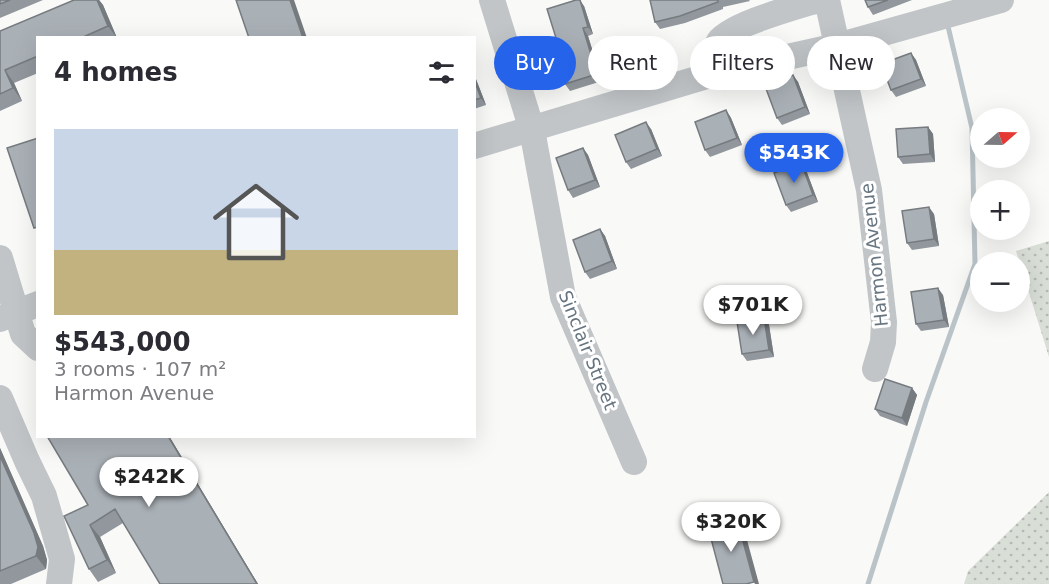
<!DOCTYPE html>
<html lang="en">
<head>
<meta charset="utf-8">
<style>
	:root { --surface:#fff; --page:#f7f7f7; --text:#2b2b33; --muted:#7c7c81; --line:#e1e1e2; --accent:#2563eb }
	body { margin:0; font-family:"DejaVu Sans",sans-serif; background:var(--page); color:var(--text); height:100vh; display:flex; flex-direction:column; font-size:22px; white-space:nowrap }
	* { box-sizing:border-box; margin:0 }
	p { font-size:20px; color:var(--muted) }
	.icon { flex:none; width:33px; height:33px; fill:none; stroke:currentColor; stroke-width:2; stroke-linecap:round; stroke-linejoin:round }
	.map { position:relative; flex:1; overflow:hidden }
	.panel { position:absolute; left:36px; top:36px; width:440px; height:402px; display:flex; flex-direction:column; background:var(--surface); border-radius:0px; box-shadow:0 6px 24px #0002 }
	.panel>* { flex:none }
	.top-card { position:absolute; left:494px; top:36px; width:465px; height:54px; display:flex; gap:12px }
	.needle { width:39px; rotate:70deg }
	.tools { position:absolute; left:970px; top:108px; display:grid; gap:12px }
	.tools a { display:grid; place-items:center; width:60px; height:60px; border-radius:50%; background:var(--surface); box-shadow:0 6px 24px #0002; font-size:30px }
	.price { position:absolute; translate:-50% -51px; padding:0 14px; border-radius:21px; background:#fff; color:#222; font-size:20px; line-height:39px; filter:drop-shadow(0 2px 3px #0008) }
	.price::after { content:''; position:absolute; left:50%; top:36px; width:18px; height:14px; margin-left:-9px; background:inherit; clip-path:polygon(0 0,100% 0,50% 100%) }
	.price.current { background:var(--accent); color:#fff }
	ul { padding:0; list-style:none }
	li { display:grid; align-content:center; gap:12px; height:318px; padding:0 18px }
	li+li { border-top:2px solid var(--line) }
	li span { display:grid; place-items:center; height:186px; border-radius:0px; color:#555 }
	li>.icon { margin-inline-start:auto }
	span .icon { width:108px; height:108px; fill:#fffc; stroke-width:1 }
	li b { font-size:26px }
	h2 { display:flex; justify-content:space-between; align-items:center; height:72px; padding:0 18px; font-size:26px }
	.pill { padding:0 21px; border-radius:27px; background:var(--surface); box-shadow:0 6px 24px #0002; font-size:21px; line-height:54px }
	.pill.current { background:var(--accent); color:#fff }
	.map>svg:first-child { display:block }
</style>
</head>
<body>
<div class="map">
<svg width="1049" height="584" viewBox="0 0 1049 584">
	<defs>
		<pattern id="grass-dots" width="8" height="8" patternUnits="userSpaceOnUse" patternTransform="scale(1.5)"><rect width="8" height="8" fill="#d9ded7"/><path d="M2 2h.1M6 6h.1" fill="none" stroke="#b4b9b4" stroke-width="1.8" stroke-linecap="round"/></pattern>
	</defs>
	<rect width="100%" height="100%" fill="#f9f9f7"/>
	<!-- grass -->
	<path fill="url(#grass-dots)" d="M1049,241V357L1016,251Z
		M1049,492V584H964L968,571Z"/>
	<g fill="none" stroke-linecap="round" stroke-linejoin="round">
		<!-- stream -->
		<path stroke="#bac4c8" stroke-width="5" d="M868,584L926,402L975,264L972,128L947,22"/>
		<!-- minor -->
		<path stroke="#c1c5c8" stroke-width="26" d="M492,0L532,130L563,297L634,462
			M827,0L869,190L884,322L883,342L875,369
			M720,72C719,64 715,52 718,43C725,26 799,6 818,0
			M474,146L720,72L837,46L1001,0
			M0,258L23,334L38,348
			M0,319L38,304
			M0,398L27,461L44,496L62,559L59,584"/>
	</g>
	<!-- wall -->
	<path fill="#91979d" d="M0,0H43L0,18Z
		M74,0H99L103,5L117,38H38V73L14,83L22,101L0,111V31Z
		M650,0H749L750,1L723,7V9L685,23L660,29L655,22Z
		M865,0H912L873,15L868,7Z
		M584,6L593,34L588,36L602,81L570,91L565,84L561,54Z
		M911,53L916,60L926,86L896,97L891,90Z
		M474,74L486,105L474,109Z
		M793,75L798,82L810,114L782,125L777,118Z
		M726,110L731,118L742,145L710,157L705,150Z
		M928,127L933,134L935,162L903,164L898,157Z
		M651,129L662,156L631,169L626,162Z
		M583,148L588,155L600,187L573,198L568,190Z
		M806,170L818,202L791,212L786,205Z
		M934,214L939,246L912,250L907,243Z
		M600,229L605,236L617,269L590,279L585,272Z
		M943,295L949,327L921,331L916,324Z
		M764,318L769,325L774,357L747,361L742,354Z
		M912,388L917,395L907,426L880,416L875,409Z
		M47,436H169L258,584H160L123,523L100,537L116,573L98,582L89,569L88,505Z
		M0,448L43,546L47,560L46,569L11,584H0Z"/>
	<!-- shaded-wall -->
	<path fill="#767b7f" d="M97,0H99L103,5L117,38L108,26Z
		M290,0H294L307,38H303Z
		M580,0L584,6L593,34L588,27Z
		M583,28L588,36L602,81L597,74Z
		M911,53L916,60L926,86L921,79Z
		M5,70L14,83L22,101L13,88Z
		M474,74L486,105L481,98L474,80Z
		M793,75L798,82L810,114L805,107Z
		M726,110L731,118L742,145L737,138Z
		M646,122L651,129L662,156L657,149Z
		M928,127L933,134L935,162L930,154Z
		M583,148L588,155L600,187L595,180Z
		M801,162L806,170L818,202L813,195Z
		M929,207L934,214L939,246L934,239Z
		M600,229L605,236L617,269L612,261Z
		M938,288L943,295L949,327L944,320Z
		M764,318L769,325L774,357L769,350Z
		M912,388L917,395L907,426L902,418Z
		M168,436H169L258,584H257Z
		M0,448L43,546L47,560L46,569L36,556L0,456Z
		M737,519L744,529L759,584H755L754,582Z
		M90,525L100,537L116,573L107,560Z"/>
	<!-- building -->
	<path fill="#a9b0b6" stroke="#767b7f" stroke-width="1.5" d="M0,0H10L0,4Z
		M74,0H97L108,26L81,38H38V56L5,70L13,88L0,94V31Z
		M236,0H290L303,38H249Z
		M576,0H580L588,27L583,28L597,74L565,84L556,56L561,54L547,9Z
		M650,0H718V2L680,16L655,22Z
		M865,0H888L868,7Z
		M911,53L921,79L891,90L881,64Z
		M793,75L805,107L777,118L765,86Z
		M474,80L481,98L474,100Z
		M726,110L737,138L705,150L695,122Z
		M646,122L657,149L626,162L615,135Z
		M928,127L930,154L898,157L896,129Z
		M38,138V227L34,228L7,148Z
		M583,148L595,180L568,190L556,158Z
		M801,162L813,195L786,205L774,173Z
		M929,207L934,239L907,243L902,211Z
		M600,229L612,261L585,272L573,240Z
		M938,288L944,320L916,324L911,292Z
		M764,318L769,350L742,354L737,322Z
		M885,379L912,388L902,418L875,409Z
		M47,436H168L257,584H160L115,509L90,525L107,560L89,569L64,516L88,505Z
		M0,456L34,533L38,547L36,556L0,571Z
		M737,519L754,582L746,584H723L708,527Z"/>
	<g text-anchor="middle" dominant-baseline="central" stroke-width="6" stroke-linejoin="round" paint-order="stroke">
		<!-- street labels -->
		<g font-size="18" fill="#667580" stroke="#fff">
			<text transform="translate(874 255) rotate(-96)">Harmon Avenue</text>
			<text transform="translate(588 350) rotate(68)">Sinclair Street</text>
		</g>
	</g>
</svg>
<div class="tools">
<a><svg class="needle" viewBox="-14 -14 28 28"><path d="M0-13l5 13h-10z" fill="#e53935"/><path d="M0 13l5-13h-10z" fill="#7c7c81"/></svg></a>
<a>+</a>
<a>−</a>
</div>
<b class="price current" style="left:794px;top:184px">$543K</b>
<b class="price" style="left:753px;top:336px">$701K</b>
<b class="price" style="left:149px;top:508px">$242K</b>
<b class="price" style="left:731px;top:553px">$320K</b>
<div class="top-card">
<a class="pill current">Buy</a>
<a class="pill">Rent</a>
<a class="pill">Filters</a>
<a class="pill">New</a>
</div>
<section class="panel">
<h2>4 homes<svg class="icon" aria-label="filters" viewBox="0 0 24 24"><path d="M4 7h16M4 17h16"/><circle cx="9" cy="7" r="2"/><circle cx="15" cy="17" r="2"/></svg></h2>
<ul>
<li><span style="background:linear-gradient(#c9d6e8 65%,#c2b280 0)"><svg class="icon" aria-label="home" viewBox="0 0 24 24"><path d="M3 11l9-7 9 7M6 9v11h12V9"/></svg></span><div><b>$543,000</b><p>3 rooms · 107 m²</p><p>Harmon Avenue</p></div></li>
</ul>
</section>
</div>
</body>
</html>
